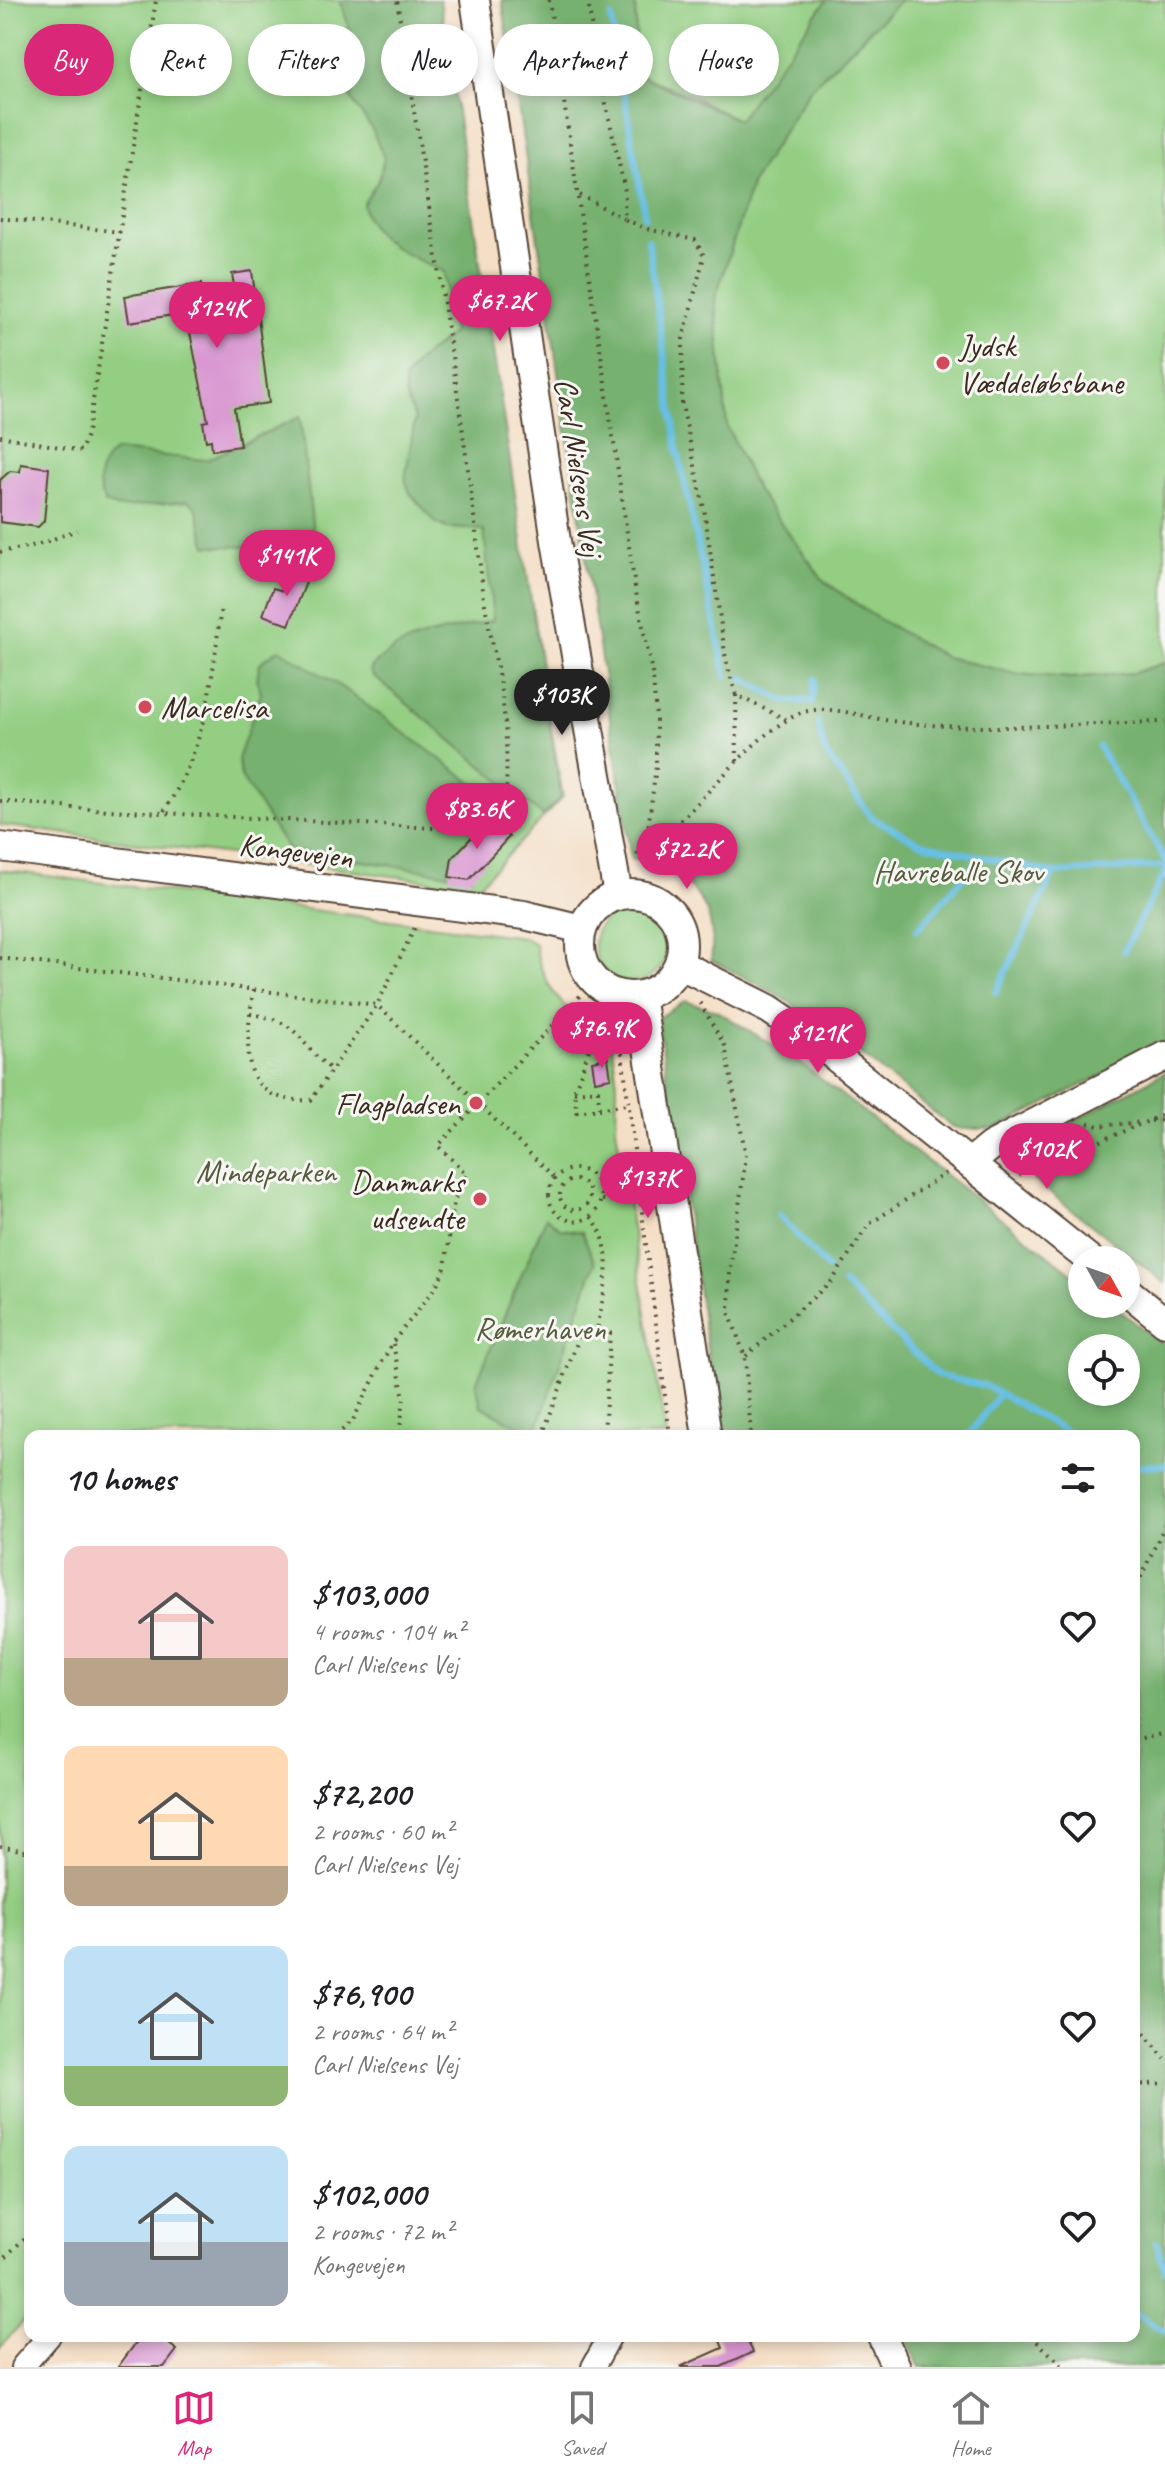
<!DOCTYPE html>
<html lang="en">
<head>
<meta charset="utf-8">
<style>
	:root { --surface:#fff; --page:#f2f2f2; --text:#202124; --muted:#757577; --line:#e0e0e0; --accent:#db2777 }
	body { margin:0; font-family:Caveat,sans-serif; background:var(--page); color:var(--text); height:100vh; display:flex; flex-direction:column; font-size:30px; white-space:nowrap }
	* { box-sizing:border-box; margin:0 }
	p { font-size:26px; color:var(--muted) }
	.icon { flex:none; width:44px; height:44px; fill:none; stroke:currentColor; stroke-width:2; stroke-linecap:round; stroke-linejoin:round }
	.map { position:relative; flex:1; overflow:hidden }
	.details { position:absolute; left:24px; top:1430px; width:1116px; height:912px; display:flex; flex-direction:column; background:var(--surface); border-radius:16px; box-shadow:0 4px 12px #0003 }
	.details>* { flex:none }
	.guide { position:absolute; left:24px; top:24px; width:1118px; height:72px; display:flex; gap:16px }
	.needle { width:52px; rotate:130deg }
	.fabs { position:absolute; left:1068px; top:1246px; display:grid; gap:16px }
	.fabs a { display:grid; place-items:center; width:72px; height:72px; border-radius:50%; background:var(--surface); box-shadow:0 4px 12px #0003; font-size:40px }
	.price { position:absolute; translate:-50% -68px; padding:0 18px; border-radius:28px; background:var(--accent); color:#fff; font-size:26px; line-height:52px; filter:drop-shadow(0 2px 4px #0008) }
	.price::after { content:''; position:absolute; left:50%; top:48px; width:24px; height:18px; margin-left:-12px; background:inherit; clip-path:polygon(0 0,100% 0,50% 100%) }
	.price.selected { background:#222; color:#fff }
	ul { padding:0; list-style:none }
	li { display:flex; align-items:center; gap:24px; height:200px; padding:0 40px }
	li span { display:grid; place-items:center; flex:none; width:224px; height:160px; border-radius:16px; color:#555 }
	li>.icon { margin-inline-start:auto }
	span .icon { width:96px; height:96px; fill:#fffc; stroke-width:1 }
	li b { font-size:34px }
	h2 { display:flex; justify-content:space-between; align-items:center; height:96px; padding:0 40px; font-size:34px }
	.pill { padding:0 28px; border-radius:36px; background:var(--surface); box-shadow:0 4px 12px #0003; font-size:28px; line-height:72px }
	.pill.selected { background:var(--accent); color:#fff }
	.dock { display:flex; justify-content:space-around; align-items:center; height:112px; border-top:2px solid var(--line); background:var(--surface); font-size:22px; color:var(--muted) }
	.dock a { display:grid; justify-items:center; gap:4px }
	.dock .selected { color:var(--accent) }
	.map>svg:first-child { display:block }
</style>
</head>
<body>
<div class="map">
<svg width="1165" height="2367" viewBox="0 0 1165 2367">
	<rect width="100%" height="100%" fill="#f6f6f2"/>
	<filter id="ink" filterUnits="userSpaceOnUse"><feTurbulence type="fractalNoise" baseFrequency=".0125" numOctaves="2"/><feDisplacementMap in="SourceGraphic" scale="16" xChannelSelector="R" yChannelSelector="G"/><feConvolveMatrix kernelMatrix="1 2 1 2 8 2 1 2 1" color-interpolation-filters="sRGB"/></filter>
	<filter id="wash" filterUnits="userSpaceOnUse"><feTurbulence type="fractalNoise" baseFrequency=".006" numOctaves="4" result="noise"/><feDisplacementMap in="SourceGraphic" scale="32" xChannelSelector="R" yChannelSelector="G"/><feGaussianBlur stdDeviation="1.8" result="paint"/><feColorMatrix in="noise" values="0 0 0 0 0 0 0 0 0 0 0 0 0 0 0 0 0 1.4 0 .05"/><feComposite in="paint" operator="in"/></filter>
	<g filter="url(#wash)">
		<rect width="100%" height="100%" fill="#f4dec5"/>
		<!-- green -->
		<path fill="#93ce82" stroke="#677c50" stroke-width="2" d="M0,0H438L520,549L563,797L477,887L0,825Z
			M635,0H827L739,121L694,97L637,74Z
			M901,0H1165V663L1133,673L1071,678L1017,674L945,657L872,615L824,581L757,491L727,427L715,299L752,182L810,89Z
			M0,870L523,937L535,944C543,993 569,1015 611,1039L617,1083L616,1128L666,1436H30V2313L0,2348Z
			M594 945a37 37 0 1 1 74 0a37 37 0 1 1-74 0Z"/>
		<!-- forest -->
		<path fill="#76b170" stroke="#586e47" stroke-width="2" fill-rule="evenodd" d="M340,0H440L561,797L543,816L372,675L370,669C402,632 450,633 493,620L484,530L447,528L435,522L410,493L405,479L415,419L405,395L404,380L418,361L453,333L444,272C412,256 368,243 363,204L379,179L384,158L372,129L351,99L350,30Z
			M502,0H635L637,74L738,120L827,0H901L810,89L752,182L715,299L727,426L757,491L824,581L872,615L945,657L1017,674L1071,678L1133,673L1165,663V1044L995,1129H962L951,1126L821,1023L775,993L711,960C720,901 684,871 631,859Z
			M300,417L315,548L207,546L196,507L188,501L119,508L105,503C95,486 98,462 115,451L206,460Z
			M279,649L346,690L499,802L464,855L471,877L288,850L241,777L238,759L261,693L257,678L260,663Z
			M685,1001L717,1011L794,1058L1082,1281V1304H1111L1165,1346V2367H920L904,2336H1134V1436H720L658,1018ZM1082,1348H1126V1392H1082Z
			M1165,1072V1283L1034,1180L1027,1146Z
			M546,1217L561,1229L582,1232L595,1263L535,1435L481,1406L476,1383Z"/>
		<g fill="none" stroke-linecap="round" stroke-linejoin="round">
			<!-- stream -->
			<path stroke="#67bfe4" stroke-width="6" d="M611,17L645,217
				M648,240L678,451L726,676
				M742,678L784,701H811
				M812,703L815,679
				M818,722L824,750L871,817L921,843L1054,873L1165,866
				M1099,747L1165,860
				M917,930L982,856
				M1124,951L1165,872
				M996,992L1054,873
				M779,1215L827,1268
				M843,1284L939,1376L986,1386L1074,1436
				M968,1436L999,1394
				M1134,1466L1165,1465
				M1156,2242L1165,2270
				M1134,2313L1165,2332"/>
		</g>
		<g id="blocks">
			<!-- building -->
			<path fill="#d998d1" d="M252,271L269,403L234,408L240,446L212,450L211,440L206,441L203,422L208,421L186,313L129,322L125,296L201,284L205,307L237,303L232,274Z
				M21,464L49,468L44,521L38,527L0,522V480L10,471L20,472Z
				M294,567L309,575L289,625L263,615L273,588L283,591Z
				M490,818L509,837L469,880L449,877L452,858Z
				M608,1058L611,1078L595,1081L592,1061Z
				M141,2336H158L177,2350L164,2367H118Z
				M718,2336H745L753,2352L721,2367H680L723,2348Z"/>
		</g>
	</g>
	<g filter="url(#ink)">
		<use href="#blocks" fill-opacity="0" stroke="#574537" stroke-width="2"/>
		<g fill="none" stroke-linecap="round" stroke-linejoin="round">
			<!-- minor casing -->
			<g stroke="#574537" stroke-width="26">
				<path id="minor" d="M22,2367L49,2336
					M593,2367L610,2336"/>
			</g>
			<!-- tertiary casing -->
			<g stroke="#574537" stroke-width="32">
				<path id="tertiary" d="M475,0L556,541L618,895
					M0,847L524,915L582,929
					M580 945a51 51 0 1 1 102 0a51 51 0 1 1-102 0Z
					M679,964L769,1009L812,1038L1090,1260
					M640,995L707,1436
					M970,1163L991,1146L1165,1056
					M1126,1290L1165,1322
					M882,2336L896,2367"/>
			</g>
			<!-- path -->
			<path stroke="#574537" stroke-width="4" stroke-dasharray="2 6" stroke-linecap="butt" d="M549,0L635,587L653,678L656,716V767L645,852
				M588,0L595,54L625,191L624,219L647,229L695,240L704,256L683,339L682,405L704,508L726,660L736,695L787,720
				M580,195L624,219
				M0,218L120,232
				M0,436L81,451L88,432L156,0
				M0,552L37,545L77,530
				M736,695L737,762
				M0,801L73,808L451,829L487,817L506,800C507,764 507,727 501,691C496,655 486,619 482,583C460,388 426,194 397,0
				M164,811C206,749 212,680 221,607
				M636,854C649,851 659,839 670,830C709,796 754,732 801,713C825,704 861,716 885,720C976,734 1073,723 1165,722
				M0,958L377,1005L555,1178
				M253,990C247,1043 233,1104 311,1100L377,1005L417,923
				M700,1003L725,1046L746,1156L730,1270L729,1312L745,1357L751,1436
				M250,1014C304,1022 295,1042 332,1070
				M618,1021L670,1436
				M574,1092L598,1090L599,1109L577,1112L574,1092L610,991
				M599,1109L626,1104
				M1151,1121L1165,1120
				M1088,1123L1098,1126L1143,1122
				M549 1195a26 26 0 1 1 52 0a26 26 0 1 1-52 0Z
				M1019,1175L1165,1114
				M560 1195a15 15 0 1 1 30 0a15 15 0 1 1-30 0Z
				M602,1200L649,1194
				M591,1217C618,1247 603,1295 597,1330
				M393,1344L404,1398L399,1436
				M746,1356L832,1281L868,1225L946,1173
				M336,1436L353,1420L392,1343L434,1290L445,1268L454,1201L467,1174L438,1146L594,981
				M542,1436L583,1327L610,1333L604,1436
				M1134,1592L1165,1525
				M1134,1741L1165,1733
				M0,1846L30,1852
				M1134,2021L1165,2059
				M1134,2085L1165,2083
				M0,2262L30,2233
				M1031,2336L1064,2367"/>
			<!-- minor -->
			<use href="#minor" stroke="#fff" stroke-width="22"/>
			<!-- tertiary -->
			<use href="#tertiary" stroke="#fff" stroke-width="28"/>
		</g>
	</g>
	<!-- markers -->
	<g fill="#d1495b" stroke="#f6f6f2" stroke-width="3">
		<circle cx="943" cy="363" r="8"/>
		<circle cx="145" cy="707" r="8"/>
		<circle cx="476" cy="1103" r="8"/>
		<circle cx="480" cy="1199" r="8"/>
	</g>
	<g text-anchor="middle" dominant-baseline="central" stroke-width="6" stroke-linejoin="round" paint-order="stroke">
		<!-- poi labels -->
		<g font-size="32" fill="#3b2a1e" stroke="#f6f6f2" text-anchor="start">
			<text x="959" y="345">Jydsk<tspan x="959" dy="37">Væddeløbsbane</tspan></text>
			<text x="161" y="707">Marcelisa</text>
			<text x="460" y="1103" text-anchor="end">Flagpladsen</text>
			<text x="464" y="1181" text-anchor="end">Danmarks<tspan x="464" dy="37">udsendte</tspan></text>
		</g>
		<!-- street labels -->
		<g font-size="32" fill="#3b2a1e" stroke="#f6f6f2">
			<text transform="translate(579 467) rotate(81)">Carl Nielsens Vej</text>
			<text transform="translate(296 851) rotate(7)">Kongevejen</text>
		</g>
		<!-- park labels -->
		<g font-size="32" fill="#555b3c" stroke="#f6f6f2">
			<text x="958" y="871">Havreballe Skov</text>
			<text x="266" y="1171">Mindeparken</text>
			<text x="540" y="1328">Rømerhaven</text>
		</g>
	</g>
</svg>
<div class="fabs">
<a><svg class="needle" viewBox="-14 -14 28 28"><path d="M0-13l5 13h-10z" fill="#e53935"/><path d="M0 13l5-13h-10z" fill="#757577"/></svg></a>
<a><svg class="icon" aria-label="locate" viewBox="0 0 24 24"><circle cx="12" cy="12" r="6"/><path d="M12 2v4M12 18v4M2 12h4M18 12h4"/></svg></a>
</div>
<b class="price" style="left:500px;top:343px">$67.2K</b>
<b class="price" style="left:217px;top:350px">$124K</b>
<b class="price" style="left:287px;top:598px">$141K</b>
<b class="price selected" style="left:562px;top:737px">$103K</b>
<b class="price" style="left:477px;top:851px">$83.6K</b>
<b class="price" style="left:687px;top:891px">$72.2K</b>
<b class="price" style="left:602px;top:1070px">$76.9K</b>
<b class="price" style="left:818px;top:1075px">$121K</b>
<b class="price" style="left:1047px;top:1191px">$102K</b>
<b class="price" style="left:648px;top:1220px">$137K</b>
<div class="guide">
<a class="pill selected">Buy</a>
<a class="pill">Rent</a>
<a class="pill">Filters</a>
<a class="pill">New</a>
<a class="pill">Apartment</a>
<a class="pill">House</a>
</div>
<section class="details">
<h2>10 homes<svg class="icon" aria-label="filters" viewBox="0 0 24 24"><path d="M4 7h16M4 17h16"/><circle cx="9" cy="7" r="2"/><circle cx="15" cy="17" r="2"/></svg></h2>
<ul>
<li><span style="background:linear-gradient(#f6c9c9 70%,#b9a48a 0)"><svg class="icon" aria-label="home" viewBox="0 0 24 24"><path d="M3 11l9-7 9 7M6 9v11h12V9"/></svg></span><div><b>$103,000</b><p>4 rooms · 104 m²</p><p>Carl Nielsens Vej</p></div><svg class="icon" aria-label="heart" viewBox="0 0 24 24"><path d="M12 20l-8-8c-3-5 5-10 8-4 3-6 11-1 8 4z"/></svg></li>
<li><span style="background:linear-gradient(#ffd9b3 75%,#b9a48a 0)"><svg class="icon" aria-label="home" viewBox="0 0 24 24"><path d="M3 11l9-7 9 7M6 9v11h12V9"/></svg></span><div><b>$72,200</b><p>2 rooms · 60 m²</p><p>Carl Nielsens Vej</p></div><svg class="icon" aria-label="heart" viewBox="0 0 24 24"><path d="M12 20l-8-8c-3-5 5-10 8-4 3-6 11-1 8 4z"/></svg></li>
<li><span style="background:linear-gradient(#bfe0f5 75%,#8fb573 0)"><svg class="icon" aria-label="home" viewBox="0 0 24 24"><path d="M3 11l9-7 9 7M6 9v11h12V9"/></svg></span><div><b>$76,900</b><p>2 rooms · 64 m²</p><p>Carl Nielsens Vej</p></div><svg class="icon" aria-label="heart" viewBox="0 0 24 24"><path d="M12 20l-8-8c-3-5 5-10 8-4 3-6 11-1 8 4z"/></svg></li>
<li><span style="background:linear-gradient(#bfe0f5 60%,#9aa5b1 0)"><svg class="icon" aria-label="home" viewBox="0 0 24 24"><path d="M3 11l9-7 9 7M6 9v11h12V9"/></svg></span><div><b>$102,000</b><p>2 rooms · 72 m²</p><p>Kongevejen</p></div><svg class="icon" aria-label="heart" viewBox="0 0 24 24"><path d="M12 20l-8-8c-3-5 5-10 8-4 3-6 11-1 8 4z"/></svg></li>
</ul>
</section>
</div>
<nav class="dock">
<a class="selected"><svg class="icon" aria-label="map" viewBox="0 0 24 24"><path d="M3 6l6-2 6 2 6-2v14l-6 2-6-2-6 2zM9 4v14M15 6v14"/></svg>Map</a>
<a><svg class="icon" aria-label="saved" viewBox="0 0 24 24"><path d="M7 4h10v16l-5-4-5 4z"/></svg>Saved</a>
<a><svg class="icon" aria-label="home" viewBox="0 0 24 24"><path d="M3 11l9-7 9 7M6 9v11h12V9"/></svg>Home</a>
</nav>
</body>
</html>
